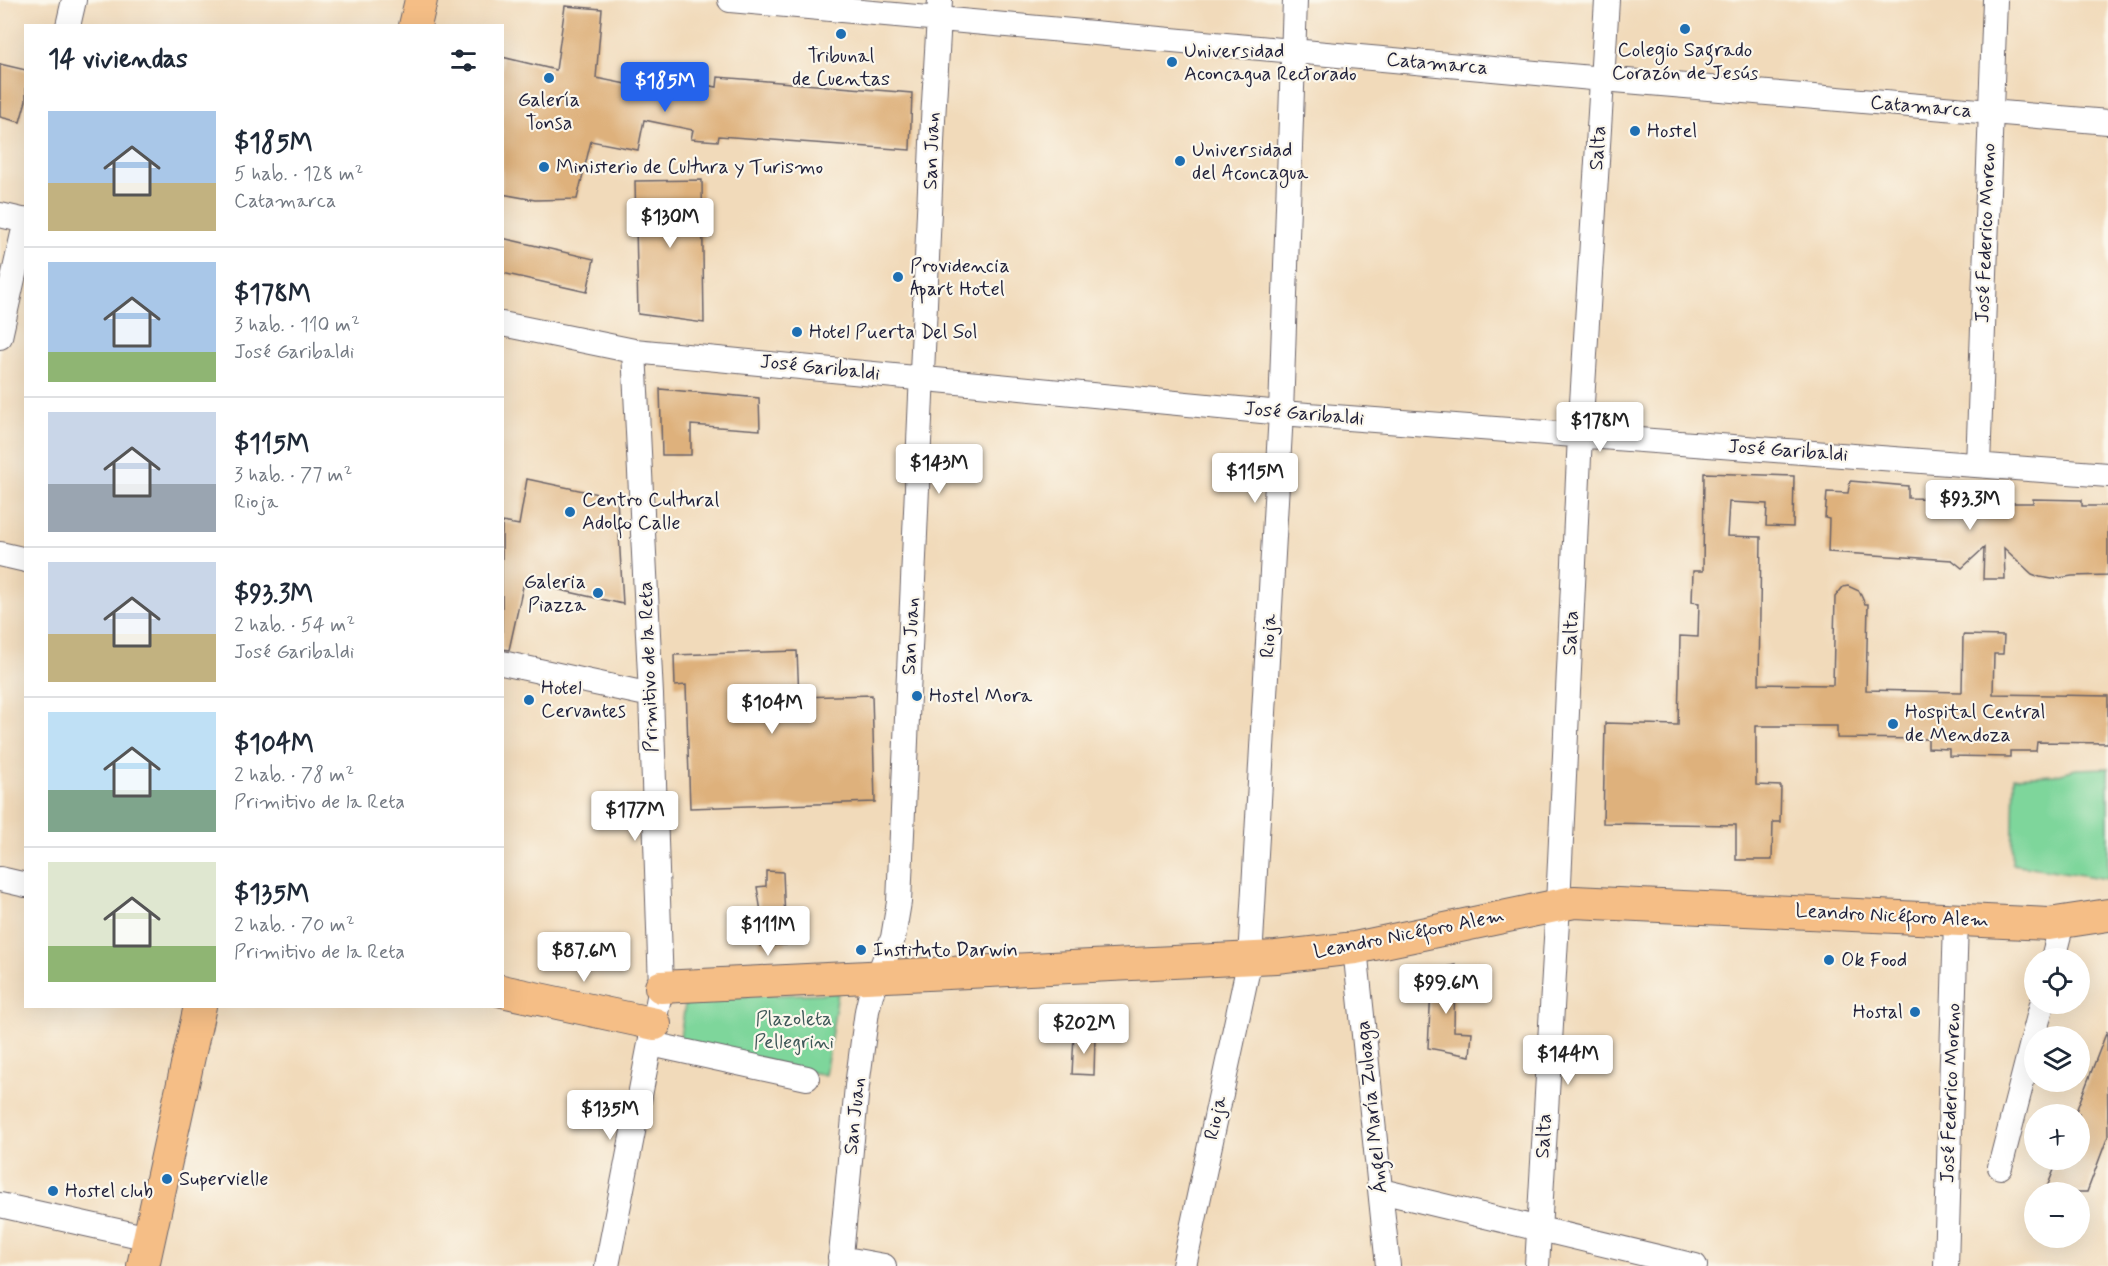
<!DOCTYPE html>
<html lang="es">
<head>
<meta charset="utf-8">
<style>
	:root { --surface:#fff; --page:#f2f2f3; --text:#1f2937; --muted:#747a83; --line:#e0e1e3; --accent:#2563eb }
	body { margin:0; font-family:Mynerve,sans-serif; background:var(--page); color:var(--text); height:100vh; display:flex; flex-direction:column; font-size:22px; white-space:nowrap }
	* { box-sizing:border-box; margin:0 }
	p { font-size:20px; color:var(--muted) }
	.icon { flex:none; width:33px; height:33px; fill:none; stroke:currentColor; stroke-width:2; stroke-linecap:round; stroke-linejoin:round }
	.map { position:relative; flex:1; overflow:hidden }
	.side { position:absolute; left:24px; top:24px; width:480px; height:984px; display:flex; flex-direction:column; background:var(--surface); border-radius:0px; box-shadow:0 6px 24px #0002 }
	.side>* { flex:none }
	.tools { position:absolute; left:2024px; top:948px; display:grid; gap:12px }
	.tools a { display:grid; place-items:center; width:66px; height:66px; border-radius:50%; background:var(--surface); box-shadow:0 6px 24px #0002; font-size:30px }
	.price { position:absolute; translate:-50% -51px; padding:0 14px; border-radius:6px; background:#fff; color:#222; font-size:20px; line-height:39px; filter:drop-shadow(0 2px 3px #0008) }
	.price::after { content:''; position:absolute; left:50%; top:36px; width:18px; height:14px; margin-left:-9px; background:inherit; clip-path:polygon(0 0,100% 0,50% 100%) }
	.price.current { background:var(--accent); color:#fff }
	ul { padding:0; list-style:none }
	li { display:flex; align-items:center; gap:18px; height:150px; padding:0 24px }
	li+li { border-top:2px solid var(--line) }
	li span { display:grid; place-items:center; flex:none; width:168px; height:120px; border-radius:0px; color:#555 }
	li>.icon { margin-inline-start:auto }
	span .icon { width:72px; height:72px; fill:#fffc; stroke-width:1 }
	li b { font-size:26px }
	h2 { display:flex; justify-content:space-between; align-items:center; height:72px; padding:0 24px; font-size:26px }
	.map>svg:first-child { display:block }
</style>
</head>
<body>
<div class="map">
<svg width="2108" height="1266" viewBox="0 0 2108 1266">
	<rect width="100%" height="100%" fill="#fbf7ec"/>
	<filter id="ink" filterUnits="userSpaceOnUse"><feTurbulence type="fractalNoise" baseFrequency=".0167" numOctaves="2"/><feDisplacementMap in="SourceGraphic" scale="12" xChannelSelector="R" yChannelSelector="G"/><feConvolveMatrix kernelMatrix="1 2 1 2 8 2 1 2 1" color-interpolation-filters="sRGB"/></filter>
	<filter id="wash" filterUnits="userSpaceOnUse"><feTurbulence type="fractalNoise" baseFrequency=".008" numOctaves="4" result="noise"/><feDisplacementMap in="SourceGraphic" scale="24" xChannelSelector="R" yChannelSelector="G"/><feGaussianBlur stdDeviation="1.35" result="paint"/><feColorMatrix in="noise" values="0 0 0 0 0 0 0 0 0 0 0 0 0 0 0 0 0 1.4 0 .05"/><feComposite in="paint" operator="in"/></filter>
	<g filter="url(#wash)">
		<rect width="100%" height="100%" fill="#f1daba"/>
		<!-- green -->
		<path fill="#7ed69b" stroke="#507c6b" stroke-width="1.5" d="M2108,768V879L2012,864L2014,777L2054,775L2076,769Z
			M838,993L825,1075L679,1044L686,998Z"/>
		<g id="blocks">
			<!-- building -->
			<path fill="#deb17c" d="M565,6L602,9L596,78L636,86V73L717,87L718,77L912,93L910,150L719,136L718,141L691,139L693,130L644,120L638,150L591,141L577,199L535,200L502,194V57L556,70Z
				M0,64L26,70V101L20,122L0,117Z
				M702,180L704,323L638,314L635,181Z
				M502,238L594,259L587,292L502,273Z
				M660,389L759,398L760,430L691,425V455H662Z
				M1704,473L1794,476L1793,527L1766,526L1767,504L1729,502L1727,536L1761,537L1759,684L1833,685L1835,597L1843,587L1848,586L1859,591L1865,604H1868L1866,690L1962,692L1963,635L2004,636L2003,654H1994L1993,694L2108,696V743L2037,742L2036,751H2010V757L1949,756V749L1928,748V739L1837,738V726H1756V785L1781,786L1780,822H1773L1772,860H1736V825L1603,823L1605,723L1678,725L1680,636L1698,637L1699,603L1692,602L1693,571H1703Z
				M527,479L617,498L623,604L524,582L509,650L502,649V522L519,525Z
				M1850,481L1908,486V498L1961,499V503H2033V499L2082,500V506H2108V575L2072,576L2052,579L2040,577L2032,574L2004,548L2005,579H1983L1984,548L1962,568L1952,560L1828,552L1829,519L1825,518L1827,492L1848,493Z
				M797,651L799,697L872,695L875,802L690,808L686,685L675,686L674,655Z
				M766,871L783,872L786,945L760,946L757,918H762L757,887L766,886Z
				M1455,965L1454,1031L1472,1032L1470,1056L1428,1048L1432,970Z
				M2107,1031L2108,1136L2087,1192H2045L2058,1160H2079V1114H2075Z
				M1074,1035L1095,1036L1094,1075L1072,1074Z"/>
		</g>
	</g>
	<g filter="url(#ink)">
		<use href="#blocks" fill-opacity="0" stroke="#6a6267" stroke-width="1.5"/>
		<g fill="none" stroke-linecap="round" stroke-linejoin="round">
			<!-- minor casing -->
			<g stroke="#6a6267" stroke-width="26">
				<path id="minor" d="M730,0L1603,79L2108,122
					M68,26L74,0
					M0,215L26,221
					M502,324L634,351L1281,413L2108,475
					M0,337L26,220
					M1978,465L1995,0
					M0,554L26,560
					M502,663L651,695
					M0,879L26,885
					M1355,948L1388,1266
					M2053,958L2061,927
					M651,1044L807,1078
					M2000,1167L2042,1004
					M1381,1191L1695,1266
					M0,1205L149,1238
					M840,1258L884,1266
					M607,1266L661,987L651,695L634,351
					M840,1266L857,1086L867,1011L871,994L893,938L899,902L933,120L940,0
					M1184,1266L1250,959L1281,413L1295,0
					M1537,1266L1558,904L1580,435L1607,0
					M1946,1266L1956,920"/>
			</g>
			<!-- major casing -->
			<g stroke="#6a6267" stroke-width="34">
				<path id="major" d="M415,26L421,0
					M661,987L1276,957L1355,948L1574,902L2049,924L2108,915
					M502,991L655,1024
					M143,1266L200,1006"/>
			</g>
			<!-- minor -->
			<use href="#minor" stroke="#fff" stroke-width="24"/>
			<!-- major -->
			<use href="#major" stroke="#f5be86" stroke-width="32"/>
		</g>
	</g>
	<!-- markers -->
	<g fill="#1f6fb2" stroke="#fbf7ec" stroke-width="2">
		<circle cx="1685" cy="29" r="6"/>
		<circle cx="841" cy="34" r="6"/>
		<circle cx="1172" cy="62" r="6"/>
		<circle cx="549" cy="78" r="6"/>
		<circle cx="1635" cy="131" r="6"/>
		<circle cx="1180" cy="161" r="6"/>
		<circle cx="544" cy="167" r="6"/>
		<circle cx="898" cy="277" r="6"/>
		<circle cx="797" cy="332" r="6"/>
		<circle cx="570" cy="512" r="6"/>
		<circle cx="598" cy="593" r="6"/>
		<circle cx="917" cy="696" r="6"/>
		<circle cx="529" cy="700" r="6"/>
		<circle cx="1893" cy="724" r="6"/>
		<circle cx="861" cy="950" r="6"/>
		<circle cx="1829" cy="960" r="6"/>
		<circle cx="1915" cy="1012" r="6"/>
		<circle cx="167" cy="1179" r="6"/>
		<circle cx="53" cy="1191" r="6"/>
	</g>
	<g text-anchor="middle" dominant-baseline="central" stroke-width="4.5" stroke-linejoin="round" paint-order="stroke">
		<!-- poi labels -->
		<g font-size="20" fill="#22223b" stroke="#fbf7ec" text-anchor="start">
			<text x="1685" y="50" text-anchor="middle">Colegio Sagrado<tspan x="1685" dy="23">Corazón de Jesús</tspan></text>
			<text x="1184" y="51">Universidad<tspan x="1184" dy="23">Aconcagua Rectorado</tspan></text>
			<text x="841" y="56" text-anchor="middle">Tribunal<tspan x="841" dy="23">de Cuentas</tspan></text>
			<text x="549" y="100" text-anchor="middle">Galería<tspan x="549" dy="23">Tonsa</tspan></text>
			<text x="1647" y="131">Hostel</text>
			<text x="1192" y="150">Universidad<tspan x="1192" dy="23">del Aconcagua</tspan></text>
			<text x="556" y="167">Ministerio de Cultura y Turismo</text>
			<text x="910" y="266">Providencia<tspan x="910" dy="23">Apart Hotel</tspan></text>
			<text x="809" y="332">Hotel Puerta Del Sol</text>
			<text x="582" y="500">Centro Cultural<tspan x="582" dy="23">Adolfo Calle</tspan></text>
			<text x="586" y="582" text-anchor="end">Galeria<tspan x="586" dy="23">Piazza</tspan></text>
			<text x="541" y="688">Hotel<tspan x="541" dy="23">Cervantes</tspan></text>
			<text x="929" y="696">Hostel Mora</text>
			<text x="1905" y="712">Hospital Central<tspan x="1905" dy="23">de Mendoza</tspan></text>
			<text x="873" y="950">Instituto Darwin</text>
			<text x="1841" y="960">Ok Food</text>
			<text x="1903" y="1012" text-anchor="end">Hostal</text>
			<text x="179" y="1179">Supervielle</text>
			<text x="65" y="1191">Hostel club</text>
		</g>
		<!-- street labels -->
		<g font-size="20" fill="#22223b" stroke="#fbf7ec">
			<text transform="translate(1437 64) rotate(5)">Catamarca</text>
			<text transform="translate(1921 107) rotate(5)">Catamarca</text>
			<text transform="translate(1598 148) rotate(-86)">Salta</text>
			<text transform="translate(932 151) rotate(-88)">San Juan</text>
			<text transform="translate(1986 233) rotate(-88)">José Federico Moreno</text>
			<text transform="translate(820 368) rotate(6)">José Garibaldi</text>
			<text transform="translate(1304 414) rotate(5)">José Garibaldi</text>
			<text transform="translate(1788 451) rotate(4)">José Garibaldi</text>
			<text transform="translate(1571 633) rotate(-87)">Salta</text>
			<text transform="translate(911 636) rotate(-87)">San Juan</text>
			<text transform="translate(1269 636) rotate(-87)">Rioja</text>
			<text transform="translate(649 667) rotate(-92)">Primitivo de la Reta</text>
			<text transform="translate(1892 916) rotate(3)">Leandro Nicéforo Alem</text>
			<text transform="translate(1409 934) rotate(-11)">Leandro Nicéforo Alem</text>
			<text transform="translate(1951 1093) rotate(-88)">José Federico Moreno</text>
			<text transform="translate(1372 1107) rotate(-96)">Ángel María Zuloaga</text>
			<text transform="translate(855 1116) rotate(-84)">San Juan</text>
			<text transform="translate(1216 1118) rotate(-78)">Rioja</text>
			<text transform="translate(1544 1136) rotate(-87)">Salta</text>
		</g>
		<!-- park labels -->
		<g font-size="20" fill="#3e5858" stroke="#fbf7ec">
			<text x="794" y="1019">Plazoleta<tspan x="794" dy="23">Pellegrini</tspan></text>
		</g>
	</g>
</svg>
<div class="tools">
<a><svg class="icon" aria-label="locate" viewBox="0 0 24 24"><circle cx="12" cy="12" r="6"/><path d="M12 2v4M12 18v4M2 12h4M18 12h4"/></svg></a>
<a><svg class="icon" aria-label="layers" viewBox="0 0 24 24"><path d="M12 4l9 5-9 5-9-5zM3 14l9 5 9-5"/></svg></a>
<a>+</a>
<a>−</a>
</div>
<b class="price current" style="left:665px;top:113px">$185M</b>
<b class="price" style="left:670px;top:249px">$130M</b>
<b class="price" style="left:1600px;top:453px">$178M</b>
<b class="price" style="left:939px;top:495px">$143M</b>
<b class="price" style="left:1255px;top:504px">$115M</b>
<b class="price" style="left:1970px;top:531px">$93.3M</b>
<b class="price" style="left:772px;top:735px">$104M</b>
<b class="price" style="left:635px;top:842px">$177M</b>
<b class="price" style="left:768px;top:957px">$111M</b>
<b class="price" style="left:584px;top:983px">$87.6M</b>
<b class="price" style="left:1446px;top:1015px">$99.6M</b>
<b class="price" style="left:1084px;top:1055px">$202M</b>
<b class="price" style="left:1568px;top:1086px">$144M</b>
<b class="price" style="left:610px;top:1141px">$135M</b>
<section class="side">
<h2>14 viviendas<svg class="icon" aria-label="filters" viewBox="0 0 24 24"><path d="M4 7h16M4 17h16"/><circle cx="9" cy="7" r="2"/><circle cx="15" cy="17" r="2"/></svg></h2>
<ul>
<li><span style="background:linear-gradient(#a9c7e8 60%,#c2b280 0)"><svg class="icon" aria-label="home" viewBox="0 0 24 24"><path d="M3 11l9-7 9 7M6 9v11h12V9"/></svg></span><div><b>$185M</b><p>5 hab. · 128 m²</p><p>Catamarca</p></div></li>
<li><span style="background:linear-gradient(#a9c7e8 75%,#8fb573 0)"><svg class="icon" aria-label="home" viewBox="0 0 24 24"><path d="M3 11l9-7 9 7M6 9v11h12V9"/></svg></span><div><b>$178M</b><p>3 hab. · 110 m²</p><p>José Garibaldi</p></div></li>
<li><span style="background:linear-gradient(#c9d6e8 60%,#9aa5b1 0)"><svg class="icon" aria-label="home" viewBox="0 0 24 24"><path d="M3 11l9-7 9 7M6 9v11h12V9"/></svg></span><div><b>$115M</b><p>3 hab. · 77 m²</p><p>Rioja</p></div></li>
<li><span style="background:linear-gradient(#c9d6e8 60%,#c2b280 0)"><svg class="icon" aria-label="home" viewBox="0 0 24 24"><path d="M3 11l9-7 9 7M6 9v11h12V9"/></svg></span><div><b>$93.3M</b><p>2 hab. · 54 m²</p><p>José Garibaldi</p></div></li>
<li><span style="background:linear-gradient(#bfe0f5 65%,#7fa58c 0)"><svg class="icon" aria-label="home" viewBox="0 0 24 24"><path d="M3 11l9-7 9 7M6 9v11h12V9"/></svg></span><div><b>$104M</b><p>2 hab. · 78 m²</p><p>Primitivo de la Reta</p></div></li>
<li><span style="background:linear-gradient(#dfe7d0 70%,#8fb573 0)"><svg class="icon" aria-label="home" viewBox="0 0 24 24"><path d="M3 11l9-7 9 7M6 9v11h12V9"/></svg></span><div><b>$135M</b><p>2 hab. · 70 m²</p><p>Primitivo de la Reta</p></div></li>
</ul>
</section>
</div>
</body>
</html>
